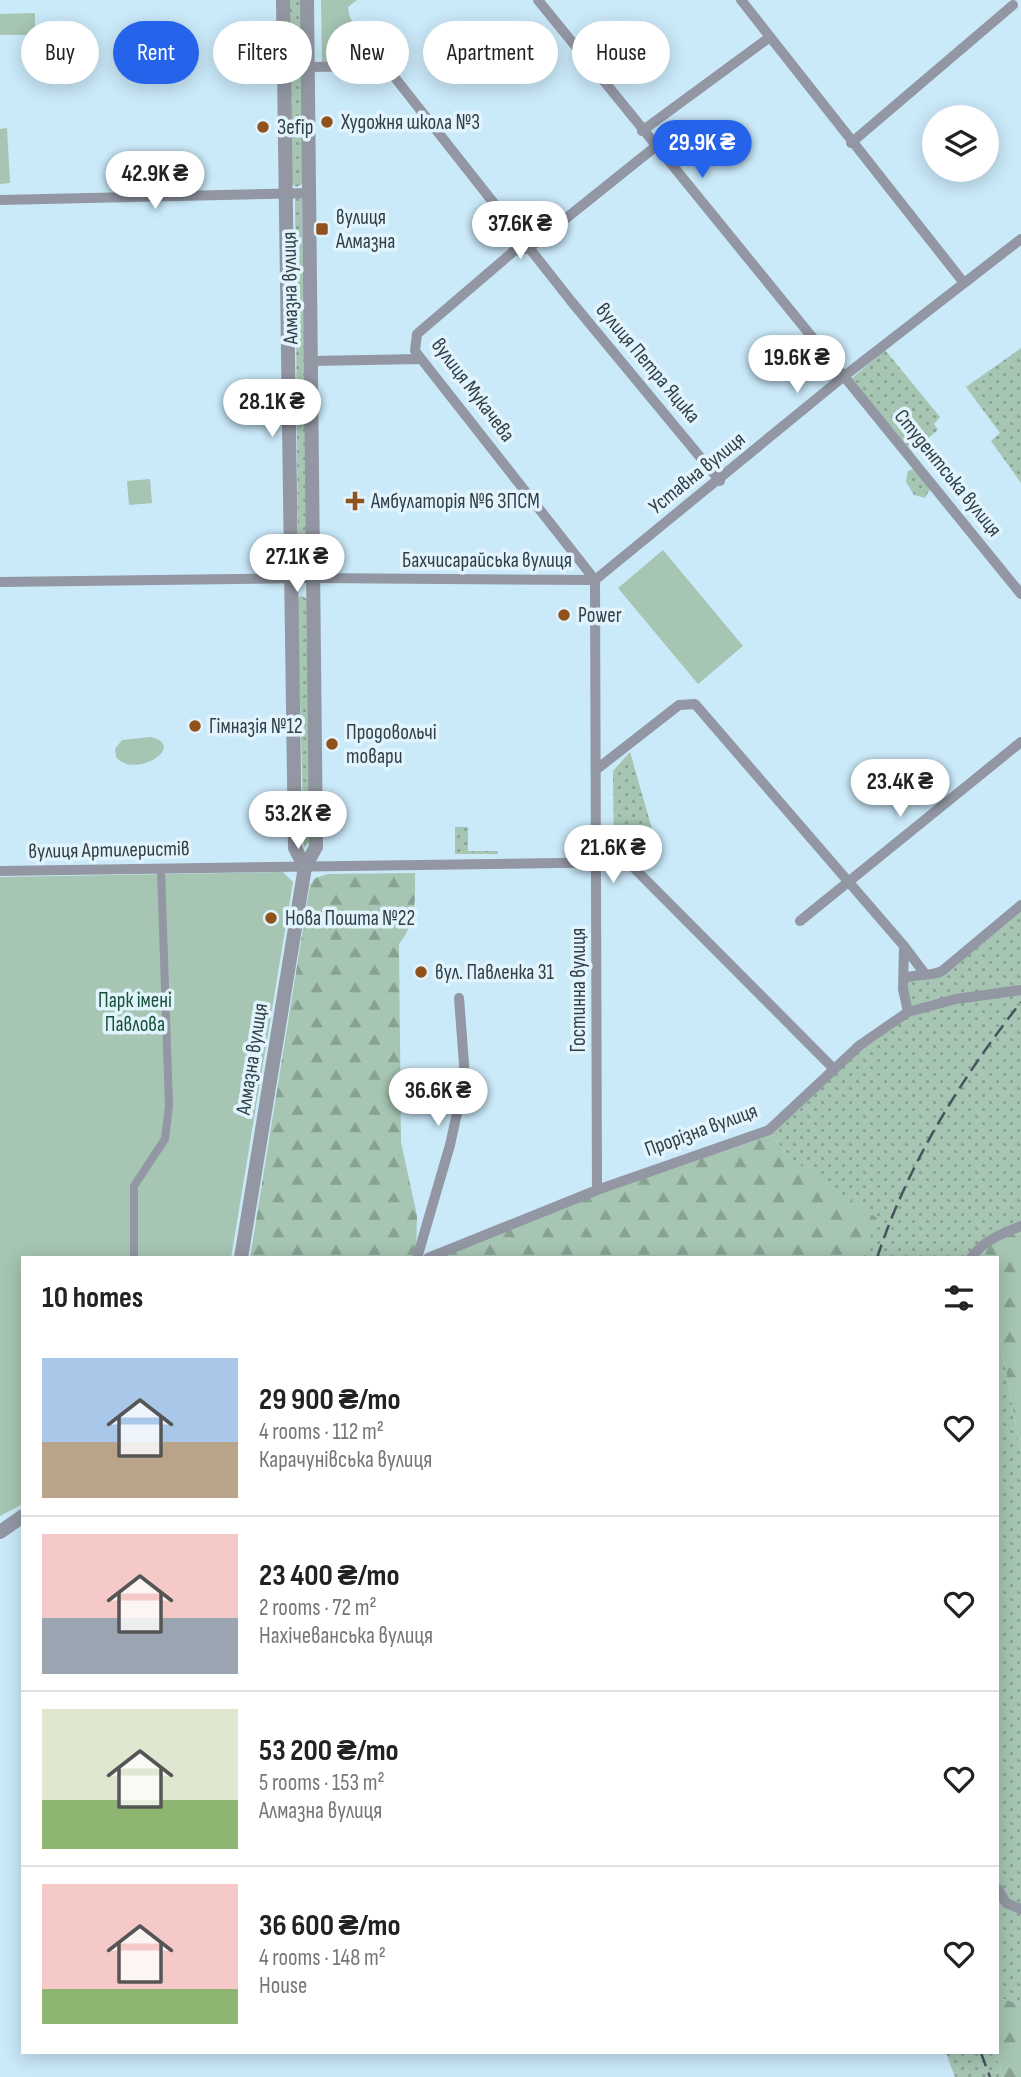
<!DOCTYPE html>
<html lang="en">
<head>
<meta charset="utf-8">
<style>
	:root { --surface:#fff; --page:#f2f2f2; --text:#222; --muted:#767676; --line:#e0e0e0; --accent:#2563eb }
	body { margin:0; font-family:"Sofia Sans Condensed",sans-serif; background:var(--page); color:var(--text); height:100vh; display:flex; flex-direction:column; font-size:26px; white-space:nowrap }
	* { box-sizing:border-box; margin:0 }
	p { font-size:23px; color:var(--muted) }
	.icon { flex:none; width:38px; height:38px; fill:none; stroke:currentColor; stroke-width:2; stroke-linecap:round; stroke-linejoin:round }
	.map { position:relative; flex:1; overflow:hidden }
	.details { position:absolute; left:21px; top:1256px; width:978px; height:798px; display:flex; flex-direction:column; background:var(--surface); border-radius:0px; box-shadow:0 4px 18px #0003 }
	.details>* { flex:none }
	.hud { position:absolute; left:21px; top:21px; width:980px; height:63px; display:flex; gap:14px }
	.buttons { position:absolute; left:922px; top:105px; display:grid; gap:14px }
	.buttons a { display:grid; place-items:center; width:77px; height:77px; border-radius:50%; background:var(--surface); box-shadow:0 4px 18px #0003; font-size:35px }
	.price { position:absolute; translate:-50% -60px; padding:0 16px; border-radius:24px; background:#fff; color:#222; font-size:23px; line-height:46px; filter:drop-shadow(0 2px 4px #0008) }
	.price::after { content:''; position:absolute; left:50%; top:42px; width:21px; height:16px; margin-left:-10px; background:inherit; clip-path:polygon(0 0,100% 0,50% 100%) }
	.price.active { background:var(--accent); color:#fff }
	ul { padding:0; list-style:none }
	li { display:flex; align-items:center; gap:21px; height:175px; padding:0 21px }
	li+li { border-top:2px solid var(--line) }
	li span { display:grid; place-items:center; flex:none; width:196px; height:140px; border-radius:0px; color:#555 }
	li>.icon { margin-inline-start:auto }
	span .icon { width:84px; height:84px; fill:#fffc; stroke-width:1 }
	li b { font-size:30px }
	h2 { display:flex; justify-content:space-between; align-items:center; height:84px; padding:0 21px; font-size:30px }
	.chip { padding:0 24px; border-radius:32px; background:var(--surface); box-shadow:0 4px 18px #0003; font-size:24px; line-height:63px }
	.chip.active { background:var(--accent); color:#fff }
	.map>svg:first-child { display:block }
</style>
</head>
<body>
<div class="map">
<svg width="1021" height="2077" viewBox="0 0 1021 2077">
	<defs>
		<pattern id="grass-dots" width="8" height="8" patternUnits="userSpaceOnUse" patternTransform="scale(1.75)"><rect width="8" height="8" fill="#a6c5b3"/><path d="M2 2h.1M6 6h.1" fill="none" stroke="#88a193" stroke-width="1.8" stroke-linecap="round"/></pattern>
		<pattern id="forest-firs" width="22" height="20" patternUnits="userSpaceOnUse" patternTransform="scale(1.75)"><rect width="22" height="20" fill="#a6c5b3"/><path d="M5 1l3.5 6h-7zM16 11l3.5 6h-7z" fill="#88a193"/></pattern>
	</defs>
	<rect width="100%" height="100%" fill="#cae9f9"/>
	<!-- grass -->
	<path fill="url(#grass-dots)" d="M289,0H301L303,184L296,187L292,184Z
		M295,197H302L307,561L303,565L298,564Z
		M1021,348V483L991,441L1000,433L966,387Z
		M885,350L940,417L934,424L938,430L912,451L851,379Z
		M913,469L930,489L925,498L914,495L906,482L908,471Z
		M302,596L307,599L311,841L304,847L297,597Z
		M630,752L659,853L614,850L613,771Z
		M455,827H468V851H498V854H455Z
		M1021,905V1226L984,1243L985,1258H863L876,1218L788,1157L769,1130L833,1068L908,1012L905,978L935,975Z
		M998,1327L1021,1453V2005L998,1997Z
		M946,2053H995L1003,2077H955Z"/>
	<!-- forest -->
	<path fill="url(#forest-firs)" d="M415,873C415,900 417,922 399,944L401,1142L417,1216L416,1258H250L310,885L315,878L328,874Z
		M769,1130L788,1157L877,1218L863,1258H428Z
		M1021,1226V1453L998,1327V1258H985L984,1243Z
		M998,1997L1021,2005V2077H1003L995,2053H998Z"/>
	<!-- park -->
	<path fill="#a6c5b3" d="M321,0H357L348,7C349,30 374,38 375,61L322,63Z
		M35,13V35H0V14Z
		M7,128L10,183L0,184V129Z
		M150,479L152,503L129,505L127,481Z
		M663,550L743,646L698,684L618,588Z
		M151,737C188,746 135,780 116,757L115,749L122,740Z
		M283,872L293,882L231,1258H23V1504L0,1516V877Z"/>
	<g fill="none" stroke-linecap="round" stroke-linejoin="round">
		<!-- pedestrian -->
		<path stroke="#9297a3" stroke-width="8" d="M134,1258V1186L165,1139L169,1106L161,869"/>
		<!-- minor -->
		<path stroke="#9297a3" stroke-width="10" d="M538,0L1021,594
			M741,0L964,283
			M308,67L376,66L392,74L571,301L720,481
			M642,131L770,37
			M851,143L1013,5
			M0,200L310,193
			M312,361L421,359
			M595,580L415,351L417,334L514,251L529,248L655,147
			M595,580L597,1190
			M595,580L843,377L1021,239
			M0,582L312,578L595,580
			M597,769L679,705L695,704L904,946L903,989L908,1012
			M0,871L628,862L833,1068
			M800,921L1021,742
			M904,946L925,974
			M905,978C917,973 930,977 942,971L1021,905
			M417,1258L450,1145L465,1077L459,998
			M428,1258L597,1190L769,1130L860,1045L908,1012L956,999L1021,990
			M971,1258C984,1240 1001,1234 1021,1226
			M998,1889L1006,1903L1021,1909"/>
		<!-- tertiary -->
		<path stroke="#9297a3" stroke-width="14" d="M283,0L295,848L305,867
			M241,1258L305,867L316,847L307,0
			M0,1532L23,1516"/>
		<!-- rail -->
		<path stroke="#45545c" stroke-width="2.5" stroke-dasharray="14 7" stroke-linecap="butt" d="M877,1258C908,1164 960,1080 1021,1002
			M981,2053L990,2077"/>
	</g>
	<!-- markers -->
	<g fill="#91511a" stroke="#e1f4fe" stroke-width="2.5">
		<circle cx="327" cy="122" r="7"/>
		<circle cx="263" cy="127" r="7"/>
		<rect x="315" y="222" width="14" height="14" rx="3.5"/>
		<path d="M351.5 490.5h7v7h7v7h-7v7h-7v-7h-7v-7h7z"/>
		<circle cx="564" cy="615" r="7"/>
		<circle cx="195" cy="726" r="7"/>
		<circle cx="332" cy="744" r="7"/>
		<circle cx="271" cy="918" r="7"/>
		<circle cx="421" cy="972" r="7"/>
	</g>
	<g text-anchor="middle" dominant-baseline="central" stroke-width="7" stroke-linejoin="round" paint-order="stroke">
		<!-- poi labels -->
		<g font-size="21" fill="#323f45" stroke="#e1f4fe" text-anchor="start">
			<text x="341" y="122">Художня школа №3</text>
			<text x="277" y="127">Зеfір</text>
			<text x="336" y="217">вулиця<tspan x="336" dy="24">Алмазна</tspan></text>
			<text x="371" y="501">Амбулаторія №6 ЗПСМ</text>
			<text x="578" y="615">Power</text>
			<text x="209" y="726">Гімназія №12</text>
			<text x="346" y="732">Продовольчі<tspan x="346" dy="24">товари</tspan></text>
			<text x="285" y="918">Нова Пошта №22</text>
			<text x="435" y="972">вул. Павленка 31</text>
		</g>
		<!-- street labels -->
		<g font-size="21" fill="#323f45" stroke="#e1f4fe">
			<text transform="translate(290 288) rotate(-91)">Алмазна вулиця</text>
			<text transform="translate(648 363) rotate(50)">вулиця Петра Яцика</text>
			<text transform="translate(473 390) rotate(53)">вулиця Мукачева</text>
			<text transform="translate(697 473) rotate(-39)">Уставна вулиця</text>
			<text transform="translate(948 473) rotate(51)">Студентська вулиця</text>
			<text x="487" y="560">Бахчисарайська вулиця</text>
			<text transform="translate(109 850) rotate(-1)">вулиця Артилеристів</text>
			<text transform="translate(578 990) rotate(-90)">Гостинна вулиця</text>
			<text transform="translate(252 1059) rotate(-81)">Алмазна вулиця</text>
			<text transform="translate(701 1130) rotate(-20)">Прорізна вулиця</text>
		</g>
		<!-- park labels -->
		<g font-size="21" fill="#175137" stroke="#e1f4fe">
			<text x="135" y="1000">Парк імені<tspan x="135" dy="24">Павлова</tspan></text>
		</g>
	</g>
</svg>
<div class="buttons">
<a><svg class="icon" aria-label="layers" viewBox="0 0 24 24"><path d="M12 4l9 5-9 5-9-5zM3 14l9 5 9-5"/></svg></a>
</div>
<b class="price active" style="left:702px;top:180px">29.9K ₴</b>
<b class="price" style="left:155px;top:211px">42.9K ₴</b>
<b class="price" style="left:520px;top:261px">37.6K ₴</b>
<b class="price" style="left:797px;top:395px">19.6K ₴</b>
<b class="price" style="left:272px;top:439px">28.1K ₴</b>
<b class="price" style="left:297px;top:594px">27.1K ₴</b>
<b class="price" style="left:900px;top:819px">23.4K ₴</b>
<b class="price" style="left:298px;top:851px">53.2K ₴</b>
<b class="price" style="left:613px;top:885px">21.6K ₴</b>
<b class="price" style="left:438px;top:1128px">36.6K ₴</b>
<div class="hud">
<a class="chip">Buy</a>
<a class="chip active">Rent</a>
<a class="chip">Filters</a>
<a class="chip">New</a>
<a class="chip">Apartment</a>
<a class="chip">House</a>
</div>
<section class="details">
<h2>10 homes<svg class="icon" aria-label="filters" viewBox="0 0 24 24"><path d="M4 7h16M4 17h16"/><circle cx="9" cy="7" r="2"/><circle cx="15" cy="17" r="2"/></svg></h2>
<ul>
<li><span style="background:linear-gradient(#a9c7e8 60%,#b9a48a 0)"><svg class="icon" aria-label="home" viewBox="0 0 24 24"><path d="M3 11l9-7 9 7M6 9v11h12V9"/></svg></span><div><b>29 900 ₴/mo</b><p>4 rooms · 112 m²</p><p>Карачунівська вулиця</p></div><svg class="icon" aria-label="heart" viewBox="0 0 24 24"><path d="M12 20l-8-8c-3-5 5-10 8-4 3-6 11-1 8 4z"/></svg></li>
<li><span style="background:linear-gradient(#f6c9c9 60%,#9aa5b1 0)"><svg class="icon" aria-label="home" viewBox="0 0 24 24"><path d="M3 11l9-7 9 7M6 9v11h12V9"/></svg></span><div><b>23 400 ₴/mo</b><p>2 rooms · 72 m²</p><p>Нахічеванська вулиця</p></div><svg class="icon" aria-label="heart" viewBox="0 0 24 24"><path d="M12 20l-8-8c-3-5 5-10 8-4 3-6 11-1 8 4z"/></svg></li>
<li><span style="background:linear-gradient(#dfe7d0 65%,#8fb573 0)"><svg class="icon" aria-label="home" viewBox="0 0 24 24"><path d="M3 11l9-7 9 7M6 9v11h12V9"/></svg></span><div><b>53 200 ₴/mo</b><p>5 rooms · 153 m²</p><p>Алмазна вулиця</p></div><svg class="icon" aria-label="heart" viewBox="0 0 24 24"><path d="M12 20l-8-8c-3-5 5-10 8-4 3-6 11-1 8 4z"/></svg></li>
<li><span style="background:linear-gradient(#f6c9c9 75%,#8fb573 0)"><svg class="icon" aria-label="home" viewBox="0 0 24 24"><path d="M3 11l9-7 9 7M6 9v11h12V9"/></svg></span><div><b>36 600 ₴/mo</b><p>4 rooms · 148 m²</p><p>House</p></div><svg class="icon" aria-label="heart" viewBox="0 0 24 24"><path d="M12 20l-8-8c-3-5 5-10 8-4 3-6 11-1 8 4z"/></svg></li>
</ul>
</section>
</div>
</body>
</html>
